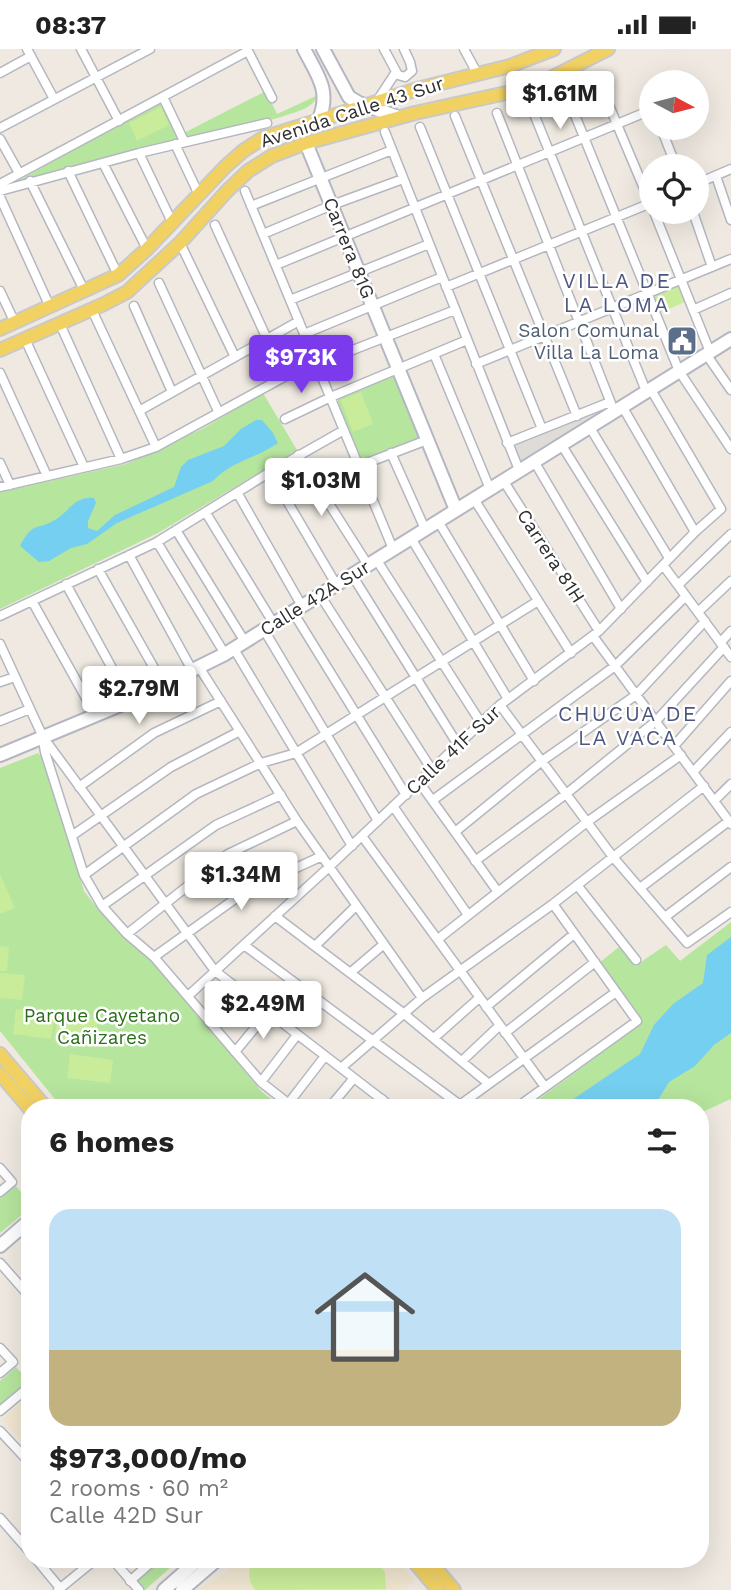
<!DOCTYPE html>
<html lang="en">
<head>
<meta charset="utf-8">
<style>
	:root { --surface:#fff; --page:#f6f6f6; --text:#222; --muted:#767676; --line:#e0e0e0; --accent:#7c3aed }
	body { margin:0; font-family:"Work Sans",sans-serif; background:var(--page); color:var(--text); height:100vh; display:flex; flex-direction:column; font-size:26px; white-space:nowrap }
	* { box-sizing:border-box; margin:0 }
	p { font-size:23px; color:var(--muted) }
	.icon { flex:none; width:38px; height:38px; fill:none; stroke:currentColor; stroke-width:2; stroke-linecap:round; stroke-linejoin:round }
	.map { position:relative; flex:1; overflow:hidden }
	.side { position:absolute; left:21px; top:1050px; width:688px; height:469px; display:flex; flex-direction:column; background:var(--surface); border-radius:28px; box-shadow:0 7px 28px #0002 }
	.side>* { flex:none }
	.needle { width:46px; rotate:97deg }
	.controls { position:absolute; left:639px; top:21px; display:grid; gap:14px }
	.controls a { display:grid; place-items:center; width:70px; height:70px; border-radius:50%; background:var(--surface); box-shadow:0 7px 28px #0002; font-size:35px }
	.price { position:absolute; translate:-50% -60px; padding:0 16px; border-radius:7px; background:#fff; color:#222; font-size:23px; line-height:46px; filter:drop-shadow(0 2px 4px #0008) }
	.price::after { content:''; position:absolute; left:50%; top:42px; width:21px; height:16px; margin-left:-10px; background:inherit; clip-path:polygon(0 0,100% 0,50% 100%) }
	.price.on { background:var(--accent); color:#fff }
	ul { padding:0; list-style:none }
	li { display:grid; align-content:center; gap:14px; height:371px; padding:0 28px }
	li+li { border-top:2px solid var(--line) }
	li span { display:grid; place-items:center; height:217px; border-radius:21px; color:#555 }
	li>.icon { margin-inline-start:auto }
	span .icon { width:126px; height:126px; fill:#fffc; stroke-width:1 }
	li b { font-size:30px }
	h2 { display:flex; justify-content:space-between; align-items:center; height:84px; padding:0 28px; font-size:30px }
	.status { display:flex; justify-content:space-between; align-items:center; height:49px; padding:0 35px; background:var(--surface); direction:ltr }
	.status svg { height:19px; fill:currentColor }
	.map>svg:first-child { display:block }
</style>
</head>
<body>
<div class="status"><b>08:37</b><svg viewBox="0 0 49 12"><path d="M0 12V9h3v3zM5 12V6h3v6zM10 12V3h3v9zM15 12V0h3v12zM26 1h20v11H26zM47 4h2v5h-2z"/></svg></div>
<div class="map">
<svg width="731" height="1541" viewBox="0 0 731 1541">
	<rect width="100%" height="100%" fill="#efe9e1"/>
	<!-- education -->
	<path fill="#f0e6d1" d="M30,1346V1403L2,1370Z
		M237,1510H396L415,1532L404,1541H196L228,1522Z"/>
	<!-- green -->
	<path fill="#b6e59e" d="M266,42L277,65L318,46C313,60 295,63 281,68L0,142L164,51L180,86Z
		M395,325L420,390L361,413L336,349Z
		M263,344L297,401L158,484L0,560V443L126,415L202,380Z
		M38,704L45,713L84,842L97,859L162,921L262,1043L283,1059H62L0,982V719Z
		M731,873V1050L700,1064V1059H527L642,974L599,914L619,898L635,917L666,896L680,912Z
		M15,1136L30,1154V1159L0,1184V1148Z
		M16,1318L29,1333L0,1358V1332Z
		M160,1510H180L145,1541H140L133,1533Z"/>
	<!-- pitch -->
	<path fill="#c9ec9a" d="M161,58L169,76L137,92L129,74Z
		M677,236L685,253L660,264L653,246Z
		M361,343L373,375L353,383L341,351Z
		M0,825L15,859L0,865Z
		M0,897L9,898L7,922H0Z
		M0,924L25,926L22,951L0,949Z
		M16,960L55,965L51,990L13,985Z
		M58,965L98,971L94,997L54,992Z
		M70,1005L113,1011L110,1034L67,1029Z
		M254,1510H373L385,1523L386,1540L255,1541C248,1532 247,1520 254,1510Z"/>
	<!-- plaza -->
	<path fill="#dfdcd8" d="M608,358L521,413L515,396Z"/>
	<!-- water -->
	<path fill="#75cff0" d="M256,371H262L273,384L278,394C257,409 230,413 213,432L117,474L87,495L71,499L49,512L39,513L20,497C33,472 36,482 55,471C69,463 74,447 94,449L96,454L88,472V479L97,482L115,466L174,438L181,418L188,411L224,397L241,380Z
		M731,888V984L714,996L695,1017L669,1033L658,1051H644L635,1059H560L640,1005L654,976L673,955L703,934L707,906Z"/>
	<g fill="none" stroke-linecap="round" stroke-linejoin="round">
		<!-- street casing -->
		<g stroke="#b4b7c1" stroke-width="11">
			<path id="street" d="M27,0L54,50
				M81,0L119,72
				M247,0L272,49
				M384,0L398,26L405,28L412,22L410,13L404,0
				M464,0L477,24
				M0,24L31,7
				M597,28L651,156
				M524,40L646,342
				M566,44L679,322L731,400
				M163,48L184,92
				M377,52L396,23
				M497,64L614,362
				M455,67L577,367
				M420,78L542,380
				M0,79L150,0
				M661,79L676,117
				M385,83L519,421
				M0,90L19,124
				M175,95L199,146
				M139,104L172,173
				M103,114L147,200
				M68,122L118,226
				M716,127L731,171
				M30,132L85,243
				M0,135L248,2
				M696,135L731,120
				M0,142L139,104L267,74
				M245,142L393,500
				M0,148L50,258
				M251,157L392,101
				M654,163L710,303
				M693,163L712,218
				M215,176L267,290
				M263,185L332,156L403,130
				M180,194L235,308
				M276,216L651,61
				M159,234L218,362
				M446,238L651,154
				M0,242L15,274
				M290,251L429,195
				M134,257L172,343
				M92,261L156,398
				M693,261L731,244
				M60,275L121,410
				M304,285L442,228
				M25,290L84,418
				M434,305L490,440
				M706,305L731,341
				M317,315L455,261
				M476,315L731,210
				M0,324L47,427
				M622,357L695,483
				M139,362L299,272
				M285,370L333,347L467,291
				M589,377L669,509
				M507,394L610,353
				M561,395L647,533
				M391,404L425,480
				M298,406L368,516
				M534,412L621,560
				M0,414L10,436
				M359,417L427,391
				M270,423L336,535
				M503,431L599,582
				M0,438L121,410L156,398L315,311
				M238,445L302,557
				M474,450L571,604
				M206,464L274,575
				M438,472L534,632
				M176,481L245,593
				M411,489L508,650
				M157,493L225,605
				M129,506L192,621
				M376,510L481,674
				M663,516L731,608
				M98,520L163,635
				M352,526L458,696
				M66,535L130,652
				M678,536L731,485
				M320,546L432,721
				M32,552L96,667
				M293,563L406,746
				M698,563L731,532
				M0,567L157,493L270,423L344,381
				M264,581L378,772
				M593,587L731,775
				M721,593L731,582
				M0,595L43,688L215,922L393,1059
				M234,600L352,797
				M199,618L297,772L422,949
				M0,633L15,628
				M500,656L613,808L687,894L731,863
				M0,672L30,660
				M43,691L45,703L84,826L102,857L127,885L154,908L261,1033L294,1059
				M674,697L731,632
				M694,722L731,683
				M419,733L498,843
				M79,738L154,684L221,652
				M433,751L615,617L686,547
				M714,752L731,735
				M393,757L468,866
				M455,783L542,712L636,646L705,572
				M73,786L171,718L240,682
				M362,787L545,1038
				M475,812L566,745L656,672L724,598
				M84,826L196,745L261,714L296,704L538,552
				M577,836L636,911
				M640,839L729,772
				M102,857L216,776L281,746
				M275,867L403,964L489,1035
				M665,868L731,818
				M127,885L228,805L297,772
				M438,890L587,773L681,706
				M244,896L460,1056
				M315,897L356,857
				M154,908L246,842L322,807
				M350,924L384,895
				M188,947L329,818L500,656L599,582L695,483L721,460L650,339
				M486,958L574,885
				M505,984L595,913
				M434,989L479,949
				M235,1003L268,963
				M462,1012L499,977
				M341,1019L422,949L553,855L704,737
				M261,1033L297,986
				M288,1055L325,1007
				M457,1058L616,943
				M329,1059L354,1029
				M375,1059L382,1050
				M516,1059L637,972L553,855
				M0,1119L12,1133L0,1143
				M0,1214L30,1248
				M0,1299L13,1313L0,1324
				M0,1362L30,1337
				M0,1382L30,1414
				M0,1469L30,1503
				M36,1510L60,1539
				M112,1510L139,1541
				M130,1532L155,1510
				M58,1541L96,1510"/>
		</g>
		<!-- secondary casing -->
		<g stroke="#b4b7c1" stroke-width="16">
			<path id="secondary" d="M304,0C317,26 331,41 319,70
				M323,0L349,48L359,54L398,68
				M306,94L456,461
				M0,706L130,652L225,605L731,290
				M0,1197L30,1171
				M164,1541L199,1510
				M182,1541L218,1510"/>
		</g>
		<!-- primary casing -->
		<g stroke="#c9c9c9" stroke-width="16">
			<path id="primary" d="M0,280L118,226L147,200L225,118L243,102L263,89L421,39L510,17L554,0
				M0,301L104,255L127,243L180,194L227,142L248,122L272,107L306,94L415,64L524,40L543,33L608,0
				M0,1005L46,1059
				M0,1025L30,1060
				M412,1510L438,1541
				M428,1510L454,1541"/>
		</g>
		<!-- street -->
		<use href="#street" stroke="#fff" stroke-width="8"/>
		<!-- secondary -->
		<use href="#secondary" stroke="#fff" stroke-width="12"/>
		<!-- primary -->
		<use href="#primary" stroke="#f2d163" stroke-width="12"/>
	</g>
	<!-- icons -->
	<defs>
		<g id="civic-square" transform="scale(1.575)"><rect x="-9" y="-9" width="18" height="18" rx="4" fill="#5c6f8a" stroke="#fff"/><path d="M-.6-6.5H3V-4.5H.6V-3L4-1V1h2V6H-6V1h2V-1L-.6-3ZM-1.2 2.5V6h2.4V2.5Z" fill="#fff"/></g>
	</defs>
	<g fill-rule="evenodd">
		<use href="#civic-square" x="682" y="292"/>
	</g>
	<g text-anchor="middle" dominant-baseline="central" stroke-width="5" stroke-linejoin="round" paint-order="stroke">
		<!-- street labels -->
		<g font-size="19" fill="#2e2e2e" stroke="#fff">
			<text transform="translate(352 63) rotate(-18)">Avenida Calle 43 Sur</text>
			<text transform="translate(349 199) rotate(68)">Carrera 81G</text>
			<text transform="translate(551 507) rotate(57)">Carrera 81H</text>
			<text transform="translate(315 549) rotate(-32)">Calle 42A Sur</text>
			<text transform="translate(453 701) rotate(-43)">Calle 41F Sur</text>
		</g>
		<!-- service labels -->
		<g font-size="19" fill="#4e5e75" stroke="#fff" text-anchor="end">
			<text x="659" y="281">Salon Comunal<tspan x="659" dy="22">Villa La Loma</tspan></text>
		</g>
		<!-- park labels -->
		<g font-size="19" fill="#2c6e1b" stroke="#fff">
			<text x="102" y="966">Parque Cayetano<tspan x="102" dy="22">Cañizares</tspan></text>
		</g>
		<!-- neighbourhood labels -->
		<g font-size="21" letter-spacing="2" fill="#4d5680" stroke="#fff">
			<text x="617" y="231">VILLA DE<tspan x="617" dy="24">LA LOMA</tspan></text>
			<text x="628" y="664">CHUCUA DE<tspan x="628" dy="24">LA VACA</tspan></text>
		</g>
	</g>
</svg>
<div class="controls">
<a><svg class="needle" viewBox="-14 -14 28 28"><path d="M0-13l5 13h-10z" fill="#e53935"/><path d="M0 13l5-13h-10z" fill="#767676"/></svg></a>
<a><svg class="icon" aria-label="locate" viewBox="0 0 24 24"><circle cx="12" cy="12" r="6"/><path d="M12 2v4M12 18v4M2 12h4M18 12h4"/></svg></a>
</div>
<b class="price" style="left:560px;top:82px">$1.61M</b>
<b class="price on" style="left:301px;top:346px">$973K</b>
<b class="price" style="left:321px;top:469px">$1.03M</b>
<b class="price" style="left:139px;top:677px">$2.79M</b>
<b class="price" style="left:241px;top:863px">$1.34M</b>
<b class="price" style="left:263px;top:992px">$2.49M</b>
<section class="side">
<h2>6 homes<svg class="icon" aria-label="filters" viewBox="0 0 24 24"><path d="M4 7h16M4 17h16"/><circle cx="9" cy="7" r="2"/><circle cx="15" cy="17" r="2"/></svg></h2>
<ul>
<li><span style="background:linear-gradient(#bfe0f5 65%,#c2b280 0)"><svg class="icon" aria-label="home" viewBox="0 0 24 24"><path d="M3 11l9-7 9 7M6 9v11h12V9"/></svg></span><div><b>$973,000/mo</b><p>2 rooms · 60 m²</p><p>Calle 42D Sur</p></div></li>
</ul>
</section>
</div>
</body>
</html>
